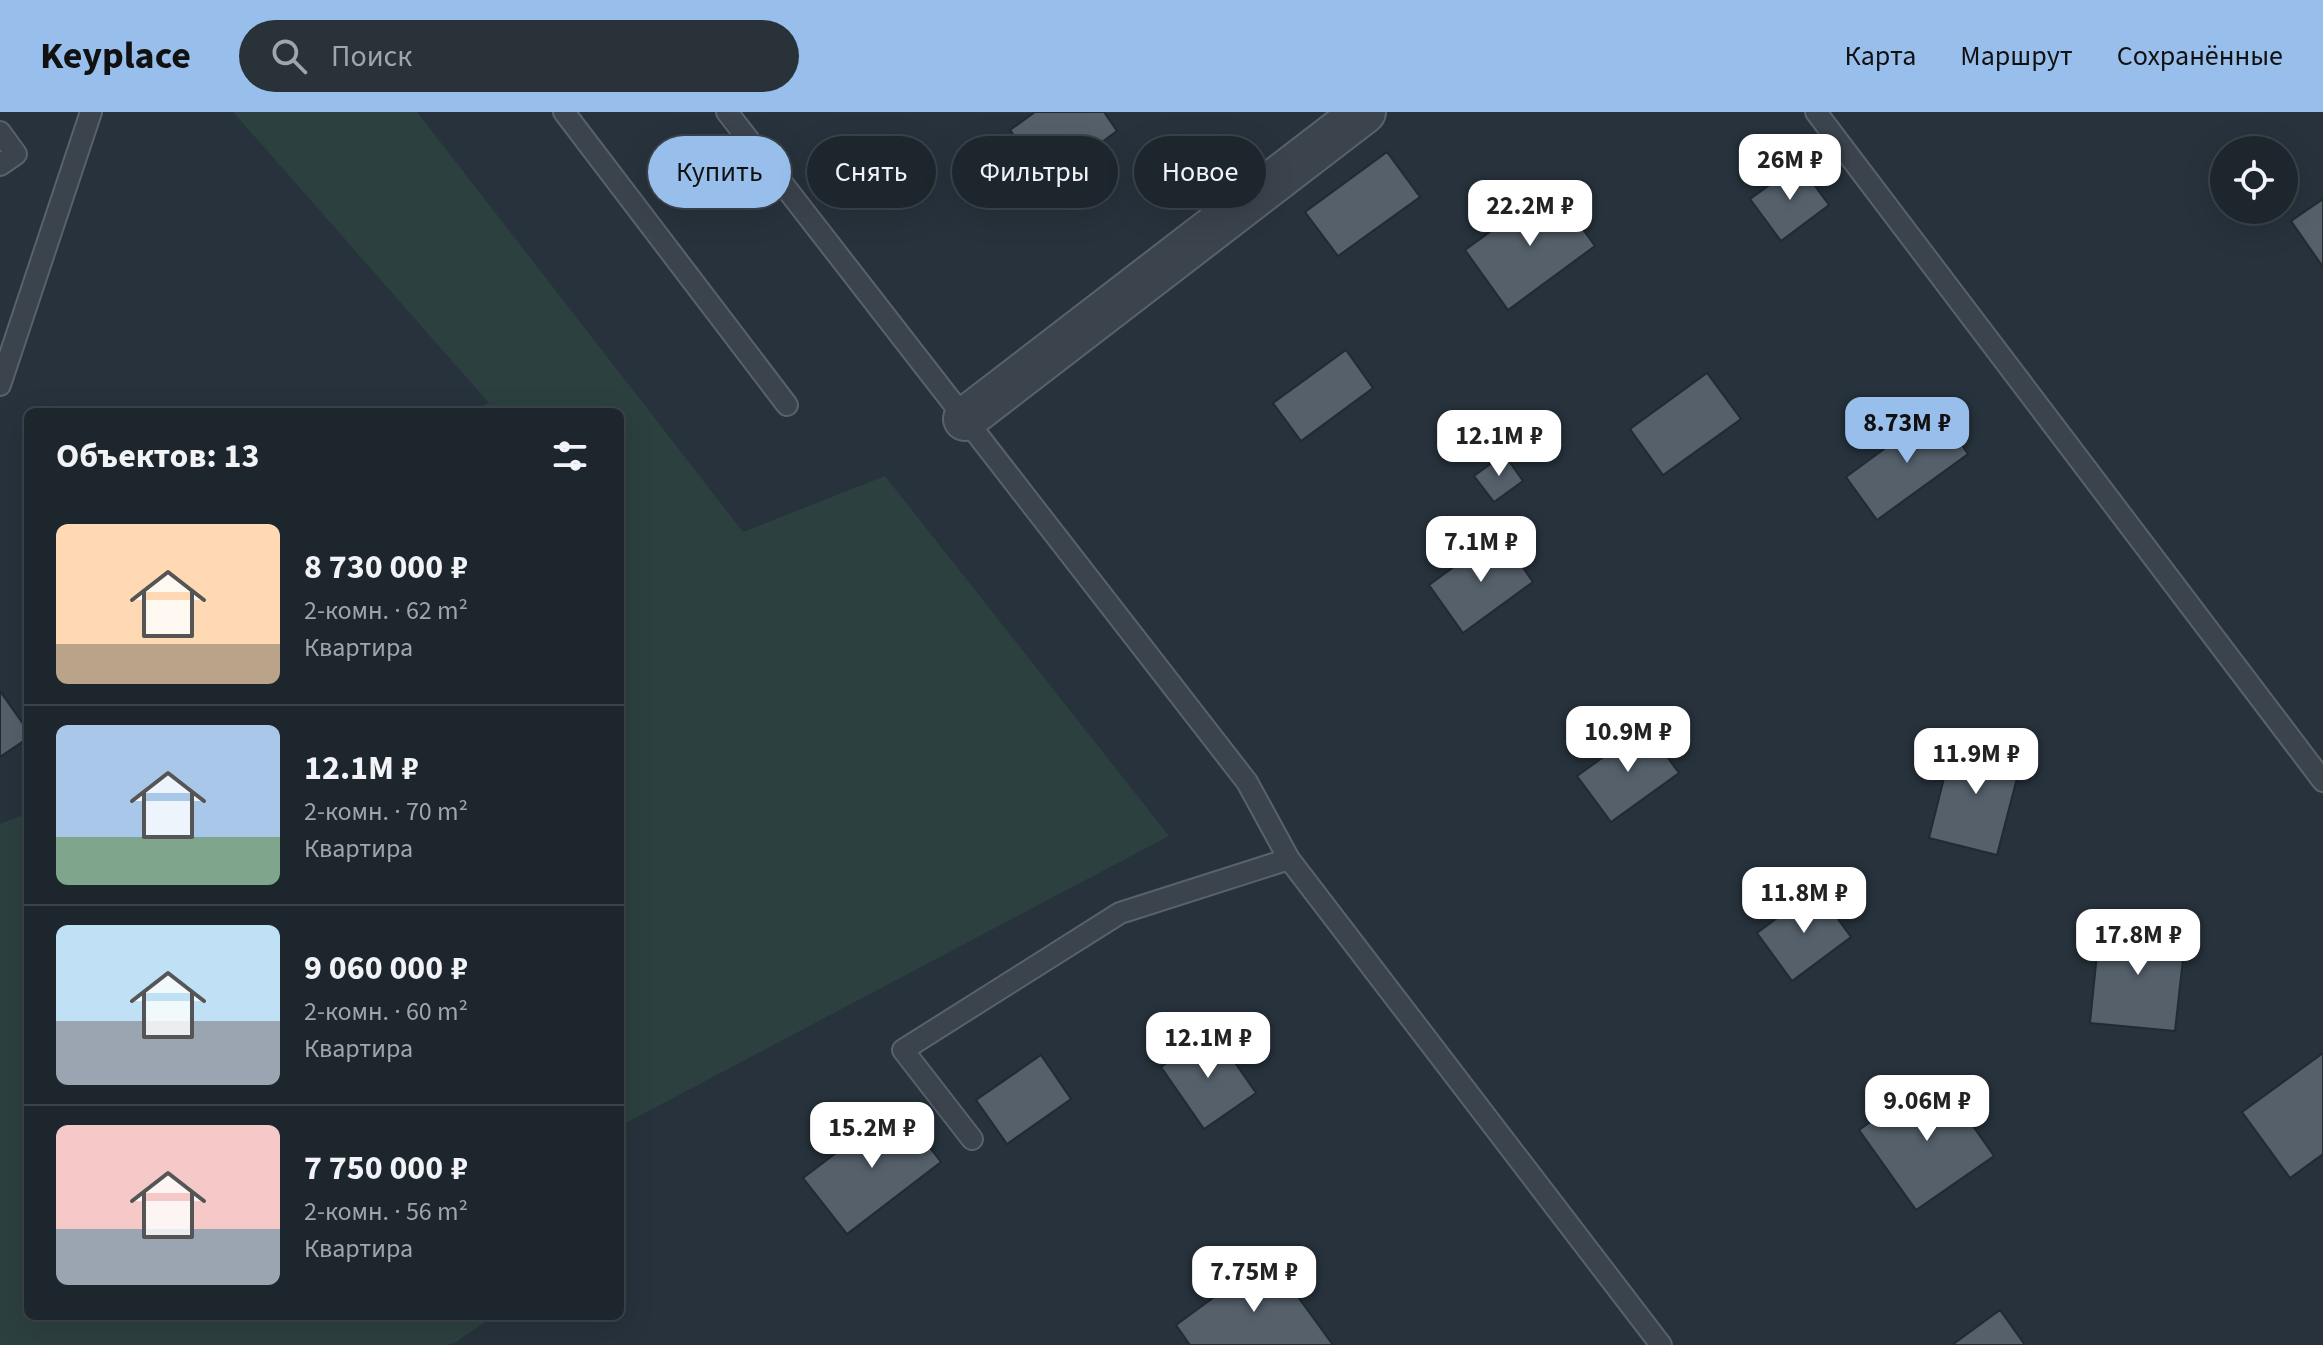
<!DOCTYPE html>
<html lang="ru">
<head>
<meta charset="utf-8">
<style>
	:root { --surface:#1d262d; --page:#2a3239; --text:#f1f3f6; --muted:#a0a5aa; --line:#3b4349; --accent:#98beeb }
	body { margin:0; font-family:"Source Sans 3",sans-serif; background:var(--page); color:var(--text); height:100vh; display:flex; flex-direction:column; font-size:30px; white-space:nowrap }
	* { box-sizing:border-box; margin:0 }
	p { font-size:26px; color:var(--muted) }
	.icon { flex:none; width:44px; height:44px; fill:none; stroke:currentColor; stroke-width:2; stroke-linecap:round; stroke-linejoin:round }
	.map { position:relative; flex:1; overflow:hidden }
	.sheet { position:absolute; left:24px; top:296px; width:600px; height:912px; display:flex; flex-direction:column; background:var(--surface); border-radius:12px; box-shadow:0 8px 32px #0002,0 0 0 2px var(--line) }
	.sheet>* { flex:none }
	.top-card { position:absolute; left:648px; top:24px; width:760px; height:72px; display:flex; gap:16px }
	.controls { position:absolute; left:2210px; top:24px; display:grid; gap:16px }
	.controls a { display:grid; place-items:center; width:88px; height:88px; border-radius:50%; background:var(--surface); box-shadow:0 8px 32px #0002,0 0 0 2px var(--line); font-size:40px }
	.price { position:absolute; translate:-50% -68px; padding:0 18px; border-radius:16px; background:#fff; color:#222; font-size:26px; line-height:52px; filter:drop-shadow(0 2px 4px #0008) }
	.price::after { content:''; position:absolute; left:50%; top:48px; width:24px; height:18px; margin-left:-12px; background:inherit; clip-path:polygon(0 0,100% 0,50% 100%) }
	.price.selected { background:var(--accent); color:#111 }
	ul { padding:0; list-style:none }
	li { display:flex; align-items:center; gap:24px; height:200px; padding:0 32px }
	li+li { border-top:2px solid var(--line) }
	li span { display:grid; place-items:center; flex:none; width:224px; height:160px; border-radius:12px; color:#555 }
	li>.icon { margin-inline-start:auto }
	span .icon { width:96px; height:96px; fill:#fffc; stroke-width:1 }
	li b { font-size:34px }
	h2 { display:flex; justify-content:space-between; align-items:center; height:96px; padding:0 32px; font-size:34px }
	.chip { padding:0 28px; border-radius:36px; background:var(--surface); box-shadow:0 8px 32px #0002,0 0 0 2px var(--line); font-size:28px; line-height:72px }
	.chip.selected { background:var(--accent); color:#111 }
	header { display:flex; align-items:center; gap:48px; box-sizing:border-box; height:112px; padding:0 40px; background:var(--accent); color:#111 }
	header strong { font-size:38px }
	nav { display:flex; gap:44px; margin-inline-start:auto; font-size:28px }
	.search { width:560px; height:72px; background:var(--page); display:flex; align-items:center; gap:20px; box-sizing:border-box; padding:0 28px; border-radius:44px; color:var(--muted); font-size:30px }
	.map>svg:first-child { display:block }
</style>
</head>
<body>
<header>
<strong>Keyplace</strong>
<div class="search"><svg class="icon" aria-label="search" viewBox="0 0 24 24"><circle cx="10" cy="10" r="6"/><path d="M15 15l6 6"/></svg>Поиск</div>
<nav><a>Карта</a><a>Маршрут</a><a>Сохранённые</a></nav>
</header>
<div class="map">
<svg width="2323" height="1233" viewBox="0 0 2323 1233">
	<rect width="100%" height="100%" fill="#27323c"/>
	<!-- green -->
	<path fill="#2c403f" d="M233,0H417L743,420L885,364L1169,724L620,1014V300H465L489,291Z
		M28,701V1204H494L456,1230L446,1233H0V712Z"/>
	<!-- building -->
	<path fill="#55606b" stroke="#222a33" stroke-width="2" d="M1035,0H1104L1117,19L1047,70L1010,18Z
		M1387,40L1420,85L1338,144L1305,100Z
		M1799,52L1829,93L1781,129L1750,87Z
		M1552,75L1595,134L1508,198L1465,138Z
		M2323,87V155L2291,109Z
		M1346,238L1373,276L1301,329L1273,291Z
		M1707,261L1741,307L1663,363L1630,317Z
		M1937,298L1968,342L1877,408L1846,365Z
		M1504,342L1523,369L1494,390L1474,364Z
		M1499,422L1533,470L1463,521L1429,473Z
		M0,579L28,619V626L0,645Z
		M1645,615L1679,661L1611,710L1577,664Z
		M1954,626L2023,643L1997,743L1929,726Z
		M1816,777L1851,825L1792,869L1757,821Z
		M2100,812L2186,820L2175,919L2090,911Z
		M1213,919L1256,981L1204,1017L1161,955Z
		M2323,941V1042L2290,1066L2242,1000Z
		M1041,943L1071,987L1007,1032L976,988Z
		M1937,963L1994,1044L1916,1098L1859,1018Z
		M898,994L941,1050L847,1122L803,1066Z
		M1269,1145L1333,1233H1190L1176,1213Z
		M2000,1198L2025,1233H1952Z"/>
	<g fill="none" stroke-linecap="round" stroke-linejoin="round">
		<!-- lane casing -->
		<g stroke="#59616a" stroke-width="24">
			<path id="lane" d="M564,0L787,293
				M727,0L1247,670L1289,747L1661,1233
				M1816,0L2323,669
				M0,20L16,42L0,53
				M0,273L91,0
				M972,1027L903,938L1120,801L1289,747"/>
		</g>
		<!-- street casing -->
		<g stroke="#59616a" stroke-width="46">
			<path id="street" d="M965,307L1364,0"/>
		</g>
		<!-- lane -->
		<use href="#lane" stroke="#3b434c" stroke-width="20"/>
		<!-- street -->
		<use href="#street" stroke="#3b434c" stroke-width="42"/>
	</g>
</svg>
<div class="controls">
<a><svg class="icon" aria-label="locate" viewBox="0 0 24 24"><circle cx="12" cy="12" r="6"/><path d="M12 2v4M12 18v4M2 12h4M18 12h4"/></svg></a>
</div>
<b class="price" style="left:1790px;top:90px">26M ₽</b>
<b class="price" style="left:1530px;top:136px">22.2M ₽</b>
<b class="price selected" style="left:1907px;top:353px">8.73M ₽</b>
<b class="price" style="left:1499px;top:366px">12.1M ₽</b>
<b class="price" style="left:1481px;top:472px">7.1M ₽</b>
<b class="price" style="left:1628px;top:662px">10.9M ₽</b>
<b class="price" style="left:1976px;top:684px">11.9M ₽</b>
<b class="price" style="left:1804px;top:823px">11.8M ₽</b>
<b class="price" style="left:2138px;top:865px">17.8M ₽</b>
<b class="price" style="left:1208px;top:968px">12.1M ₽</b>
<b class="price" style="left:1927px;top:1031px">9.06M ₽</b>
<b class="price" style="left:872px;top:1058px">15.2M ₽</b>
<b class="price" style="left:1254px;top:1202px">7.75M ₽</b>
<div class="top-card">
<a class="chip selected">Купить</a>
<a class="chip">Снять</a>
<a class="chip">Фильтры</a>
<a class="chip">Новое</a>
</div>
<section class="sheet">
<h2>Объектов: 13<svg class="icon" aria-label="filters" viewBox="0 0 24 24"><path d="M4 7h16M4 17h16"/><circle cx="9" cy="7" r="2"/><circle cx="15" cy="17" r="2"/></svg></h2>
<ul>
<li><span style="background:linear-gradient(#ffd9b3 75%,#b9a48a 0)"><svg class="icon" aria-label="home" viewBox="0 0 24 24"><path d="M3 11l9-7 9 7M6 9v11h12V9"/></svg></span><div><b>8 730 000 ₽</b><p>2-комн. · 62 m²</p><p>Квартира</p></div></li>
<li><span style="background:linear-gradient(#a9c7e8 70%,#7fa58c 0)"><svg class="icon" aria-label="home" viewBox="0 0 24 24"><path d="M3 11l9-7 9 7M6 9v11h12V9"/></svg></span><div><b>12.1M ₽</b><p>2-комн. · 70 m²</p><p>Квартира</p></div></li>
<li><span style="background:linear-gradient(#bfe0f5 60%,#9aa5b1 0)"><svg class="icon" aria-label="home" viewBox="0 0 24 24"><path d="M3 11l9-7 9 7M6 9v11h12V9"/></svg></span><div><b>9 060 000 ₽</b><p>2-комн. · 60 m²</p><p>Квартира</p></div></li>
<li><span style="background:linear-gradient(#f6c9c9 65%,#9aa5b1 0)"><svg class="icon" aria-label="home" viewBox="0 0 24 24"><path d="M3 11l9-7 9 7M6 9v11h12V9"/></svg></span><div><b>7 750 000 ₽</b><p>2-комн. · 56 m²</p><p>Квартира</p></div></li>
</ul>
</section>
</div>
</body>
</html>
